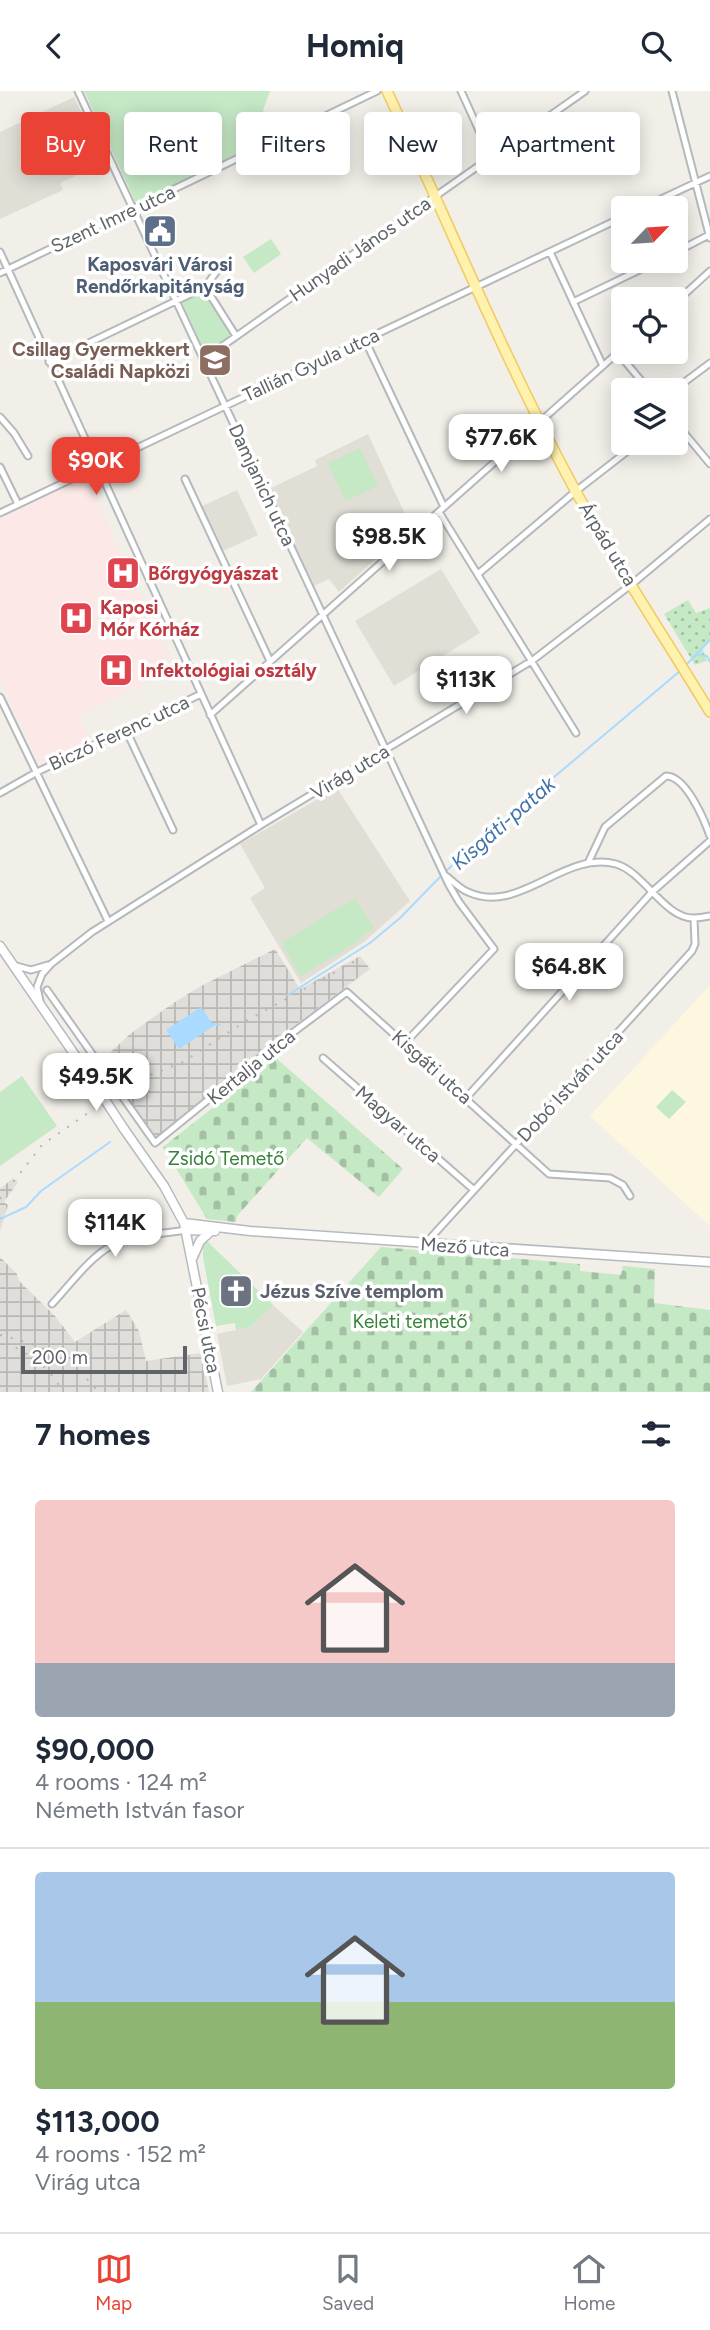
<!DOCTYPE html>
<html lang="en">
<head>
<meta charset="utf-8">
<style>
	:root { --surface:#fff; --page:#f6f6f7; --text:#1f2937; --muted:#747a83; --line:#e0e1e3; --accent:#ea4335 }
	body { margin:0; font-family:Figtree,sans-serif; background:var(--page); color:var(--text); height:100vh; display:flex; flex-direction:column; font-size:26px; white-space:nowrap }
	* { box-sizing:border-box; margin:0 }
	p { font-size:23px; color:var(--muted) }
	.icon { flex:none; width:38px; height:38px; fill:none; stroke:currentColor; stroke-width:2; stroke-linecap:round; stroke-linejoin:round }
	.map { position:relative; height:1301px; overflow:hidden }
	.details { display:flex; flex-direction:column; background:var(--surface); flex:1 }
	.details>* { flex:none }
	.banner { position:absolute; left:21px; top:21px; width:668px; height:63px; display:flex; gap:14px }
	.needle { width:46px; rotate:65deg }
	.fabs { position:absolute; left:611px; top:105px; display:grid; gap:14px }
	.fabs a { display:grid; place-items:center; width:77px; height:77px; border-radius:7px; background:var(--surface); box-shadow:0 4px 18px #0003; font-size:35px }
	.scale { position:absolute; left:21px; bottom:18px; width:166px; box-sizing:border-box; padding-left:7px; border:4px solid #5f6368; border-top:0; font-size:19px; line-height:24px; white-space:nowrap; color:#5f6368; -webkit-text-stroke:5px #fff; paint-order:stroke }
	.price { position:absolute; translate:-50% -60px; padding:0 16px; border-radius:14px; background:#fff; color:#222; font-size:23px; line-height:46px; filter:drop-shadow(0 2px 4px #0008) }
	.price::after { content:''; position:absolute; left:50%; top:42px; width:21px; height:16px; margin-left:-10px; background:inherit; clip-path:polygon(0 0,100% 0,50% 100%) }
	.price.active { background:var(--accent); color:#fff }
	ul { padding:0; list-style:none }
	li { display:grid; align-content:center; gap:14px; height:371px; padding:0 35px }
	li+li { border-top:2px solid var(--line) }
	li span { display:grid; place-items:center; height:217px; border-radius:7px; color:#555 }
	li>.icon { margin-inline-start:auto }
	span .icon { width:126px; height:126px; fill:#fffc; stroke-width:1 }
	li b { font-size:30px }
	h2 { display:flex; justify-content:space-between; align-items:center; height:84px; padding:0 35px; font-size:30px }
	.chip { padding:0 24px; border-radius:7px; background:var(--surface); box-shadow:0 4px 18px #0003; font-size:24px; line-height:63px }
	.chip.active { background:var(--accent); color:#fff }
	header { display:flex; justify-content:space-between; align-items:center; height:91px; padding:0 35px; background:var(--surface); font-size:32px; font-weight:700 }
	.tab-bar { display:flex; justify-content:space-around; align-items:center; height:98px; border-top:2px solid var(--line); background:var(--surface); font-size:19px; color:var(--muted) }
	.tab-bar a { display:grid; justify-items:center; gap:4px }
	.tab-bar .active { color:var(--accent) }
	.map>svg:first-child { display:block }
</style>
</head>
<body>
<header><svg class="icon" aria-label="back" viewBox="0 0 24 24"><path d="M15 5l-7 7 7 7"/></svg>Homiq<svg class="icon" aria-label="search" viewBox="0 0 24 24"><circle cx="10" cy="10" r="6"/><path d="M15 15l6 6"/></svg></header>
<div class="map">
<svg width="710" height="1301" viewBox="0 0 710 1301">
	<defs>
		<pattern id="industrial-grid" width="8" height="8" patternUnits="userSpaceOnUse" patternTransform="scale(1.75)"><rect width="8" height="8" fill="#e0deda"/><path d="M0 4h8M4 0v8" fill="none" stroke="#b9b8b5"/></pattern>
		<pattern id="grass-dots" width="8" height="8" patternUnits="userSpaceOnUse" patternTransform="scale(1.75)"><rect width="8" height="8" fill="#c5e8c5"/><path d="M2 2h.1M6 6h.1" fill="none" stroke="#a3c0a4" stroke-width="1.8" stroke-linecap="round"/></pattern>
		<pattern id="cemetery-stones" width="16" height="16" patternUnits="userSpaceOnUse" patternTransform="scale(1.75)"><rect width="16" height="16" fill="#c5e8c5"/><path d="M2 7V4a2 2 0 0 1 4 0v3zM10 15v-3a2 2 0 0 1 4 0v3z" fill="#a3c0a4"/></pattern>
	</defs>
	<rect width="100%" height="100%" fill="#f1efe8"/>
	<!-- commercial -->
	<path fill="#fef7e0" d="M710,894V1135L590,1025Z"/>
	<!-- industrial -->
	<path fill="url(#industrial-grid)" d="M275,858L300,898L360,865L370,878L263,958L255,967L156,1048L101,970L130,943L172,913L199,896Z
		M13,1087L18,1091L4,1111L8,1114L0,1140V1098Z
		M0,1166L17,1183L19,1190L55,1225L75,1251L126,1219L139,1240L146,1270L201,1262L209,1301H0Z"/>
	<!-- education -->
	<path fill="#e1ded6" d="M74,6L105,72L60,92L63,99L0,128V41Z
		M368,343L411,436L339,501L329,488L314,495L269,398L317,375L315,369Z
		M237,399L258,444L221,461L200,416Z
		M441,478L480,542L394,595L355,530Z
		M337,697L410,810L364,851L301,892L250,807L265,797L240,753Z
		M273,1214L303,1241L261,1288L227,1295L217,1243L250,1236Z"/>
	<!-- medical -->
	<path fill="#fce8e6" d="M86,386L175,579L78,624L92,652L41,676L0,588V428Z"/>
	<!-- grass -->
	<path fill="url(#grass-dots)" d="M688,509L696,522L710,517V548L702,556L707,570L695,574L664,523Z"/>
	<!-- cemetery -->
	<path fill="url(#cemetery-stones)" d="M276,967L403,1078L379,1106L307,1047L237,1125L236,1131L207,1128L163,1056Z
		M381,1156L580,1173V1180L621,1184L623,1175L655,1178L654,1212L710,1219V1301H251Z"/>
	<!-- green -->
	<path fill="#c5e8c5" d="M84,0H270L263,19L276,47L137,114Z
		M68,30L79,52L34,73L25,55L59,40L57,35Z
		M271,148L281,163L254,182L243,166Z
		M203,201L231,244L205,262L182,211Z
		M360,357L378,395L345,410L328,372Z
		M355,807L374,837L359,847L360,849L301,885L281,852Z
		M22,985L57,1035L0,1075V1001Z
		M672,999L686,1011L669,1028L656,1016Z
		M207,1150L273,1214L250,1236L236,1239L235,1232L216,1235L203,1166V1156Z"/>
	<!-- water -->
	<path fill="#aadaff" d="M201,916L214,935L179,958L166,939Z"/>
	<g fill="none" stroke-linecap="round" stroke-linejoin="round">
		<!-- stream -->
		<path stroke="#aadaff" stroke-width="2" d="M698,564L707,565L710,571
			M687,573L710,549
			M445,781L484,745L680,580
			M288,904L370,852L400,827L441,785
			M212,933L220,934
			M0,1128L26,1116L41,1100L110,1051"/>
		<!-- street casing -->
		<g stroke="#b5b8bc" stroke-width="9">
			<path id="street" d="M78,0L449,794L459,811L494,858L405,952
				M461,0L491,66
				M672,0L710,147
				M642,117L710,85
				M0,161L261,734
				M550,161L603,275
				M676,161L709,144
				M0,182L377,0
				M205,196L236,245
				M573,211L658,170
				M676,211L710,180
				M365,249L444,416
				M618,262L649,299
				M204,268L585,0
				M49,271L205,196L223,172
				M674,299L710,272
				M0,326L14,342L28,365
				M676,332L710,373
				M0,376L18,413
				M185,388L270,570
				M439,421L576,642
				M0,422L623,126
				M478,483L576,400L638,352
				M0,606L108,830
				M210,624L623,257
				M126,639L173,739
				M0,702L37,681L201,603
				M588,772L605,736L666,685C686,685 704,728 710,745
				M446,785C453,790 460,798 468,801C519,825 563,759 616,773C644,781 665,828 694,827C699,827 705,826 710,825
				M13,874L31,879L48,874
				M47,899L155,1052L267,961L347,901L549,1083L610,1087L623,1094L630,1105
				M40,910L37,896L42,883L51,873L92,841L261,734L533,569L632,493L710,428
				M323,967L474,1099
				M466,1007L653,800L710,750
				M425,1153L692,860L695,853L694,827
				M52,1213C69,1195 90,1166 111,1155C132,1143 163,1143 186,1139"/>
		</g>
		<!-- secondary casing -->
		<g stroke="#b6babf" stroke-width="11">
			<path id="secondary" d="M0,855L92,989
				M124,1038L164,1095L184,1132L218,1301
				M184,1132L250,1140L710,1171
				M186,1139L215,1140
				M193,1166L200,1150L210,1141"/>
		</g>
		<!-- primary casing -->
		<g stroke="#f2c960" stroke-width="12">
			<path id="primary" d="M387,0C449,133 505,270 575,399C617,475 665,547 710,621"/>
		</g>
		<!-- street -->
		<use href="#street" stroke="#fff" stroke-width="5"/>
		<!-- secondary -->
		<use href="#secondary" stroke="#fff" stroke-width="8"/>
		<!-- primary -->
		<use href="#primary" stroke="#fff2af" stroke-width="9"/>
		<!-- rail -->
		<path stroke="#b6b7b8" stroke-width="2" stroke-dasharray="2 9" stroke-linecap="butt" d="M0,1108L42,1054L118,1001L143,987L183,971L246,930L359,868
			M0,1244C41,1254 72,1266 98,1301
			M6,1252C28,1262 53,1278 62,1301"/>
		<!-- secondary-bridge casing -->
		<g stroke="#b6babf" stroke-width="11" stroke-linecap="butt">
			<path id="secondary-bridge" d="M92,989L124,1038"/>
		</g>
		<!-- secondary-bridge -->
		<use href="#secondary-bridge" stroke="#fff" stroke-width="8"/>
	</g>
	<!-- icons -->
	<defs>
		<g id="civic-square" transform="scale(1.75)"><rect x="-9" y="-9" width="18" height="18" rx="4" fill="#5c6f8a" stroke="#fff"/><path d="M-.6-6.5H3V-4.5H.6V-3L4-1V1h2V6H-6V1h2V-1L-.6-3ZM-1.2 2.5V6h2.4V2.5Z" fill="#fff"/></g>
		<g id="school-square" transform="scale(1.75)"><rect x="-9" y="-9" width="18" height="18" rx="4" fill="#8d6e63" stroke="#fff"/><path d="M0-5L7-2L0 1L-7-2ZM-4 1L0 2.5L4 1V4Q0 6-4 4Z" fill="#fff"/></g>
		<g id="hospital-square" transform="scale(1.75)"><rect x="-9" y="-9" width="18" height="18" rx="4" fill="#e0444e" stroke="#fff"/><path d="M-5-5h3v3.5h4V-5h3V5h-3V1.5h-4V5h-3Z" fill="#fff"/></g>
		<g id="church-square" transform="scale(1.75)"><rect x="-9" y="-9" width="18" height="18" rx="4" fill="#6b7280" stroke="#fff"/><path d="M-1.2-6h2.4v3.5h3.3v2.4h-3.3V6h-2.4V-.1h-3.3v-2.4h3.3Z" fill="#fff"/></g>
	</defs>
	<g fill-rule="evenodd">
		<use href="#civic-square" x="160" y="140"/>
		<use href="#school-square" x="215" y="269"/>
		<use href="#hospital-square" x="123" y="482"/>
		<use href="#hospital-square" x="76" y="527"/>
		<use href="#hospital-square" x="116" y="579"/>
		<use href="#church-square" x="236" y="1200"/>
	</g>
	<g text-anchor="middle" dominant-baseline="central" stroke-width="7" stroke-linejoin="round" paint-order="stroke">
		<!-- street labels -->
		<g font-size="19" fill="#5f6368" stroke="#fff">
			<text transform="translate(113 128) rotate(-25)">Szent Imre utca</text>
			<text transform="translate(360 158) rotate(-35)">Hunyadi János utca</text>
			<text transform="translate(311 274) rotate(-25)">Tallián Gyula utca</text>
			<text transform="translate(262 394) rotate(65)">Damjanich utca</text>
			<text transform="translate(608 453) rotate(59)">Árpád utca</text>
			<text transform="translate(119 642) rotate(-25)">Biczó Ferenc utca</text>
			<text transform="translate(350 681) rotate(-31)">Virág utca</text>
			<text transform="translate(251 976) rotate(-39)">Kertalja utca</text>
			<text transform="translate(432 976) rotate(42)">Kisgáti utca</text>
			<text transform="translate(570 995) rotate(-47)">Dobó István utca</text>
			<text transform="translate(398 1033) rotate(41)">Magyar utca</text>
			<text transform="translate(465 1156) rotate(4)">Mező utca</text>
			<text transform="translate(206 1239) rotate(79)">Pécsi utca</text>
		</g>
		<!-- service labels -->
		<g font-size="19" font-weight="bold" fill="#4e5e75" stroke="#fff">
			<text x="160" y="173">Kaposvári Városi<tspan x="160" dy="22">Rendőrkapitányság</tspan></text>
		</g>
		<!-- education labels -->
		<g font-size="19" font-weight="bold" fill="#785e54" stroke="#fff" text-anchor="end">
			<text x="190" y="258">Csillag Gyermekkert<tspan x="190" dy="22">Családi Napközi</tspan></text>
		</g>
		<!-- health labels -->
		<g font-size="19" font-weight="bold" fill="#be3a42" stroke="#fff" text-anchor="start">
			<text x="148" y="482">Bőrgyógyászat</text>
			<text x="100" y="516">Kaposi<tspan x="100" dy="22">Mór Kórház</tspan></text>
			<text x="140" y="579">Infektológiai osztály</text>
		</g>
		<!-- park labels -->
		<g font-size="19" fill="#348238" stroke="#fff">
			<text x="226" y="1067">Zsidó Temető</text>
			<text x="410" y="1230">Keleti temető</text>
		</g>
		<!-- worship labels -->
		<g font-size="19" font-weight="bold" fill="#5b616d" stroke="#fff" text-anchor="start">
			<text x="260" y="1200">Jézus Szíve templom</text>
		</g>
		<!-- water labels -->
		<g font-size="21" font-style="italic" fill="#4174aa" stroke="#fff">
			<text transform="translate(503 732) rotate(-41)">Kisgáti-patak</text>
		</g>
	</g>
</svg>
<div class="fabs">
<a><svg class="needle" viewBox="-14 -14 28 28"><path d="M0-13l5 13h-10z" fill="#e53935"/><path d="M0 13l5-13h-10z" fill="#747a83"/></svg></a>
<a><svg class="icon" aria-label="locate" viewBox="0 0 24 24"><circle cx="12" cy="12" r="6"/><path d="M12 2v4M12 18v4M2 12h4M18 12h4"/></svg></a>
<a><svg class="icon" aria-label="layers" viewBox="0 0 24 24"><path d="M12 4l9 5-9 5-9-5zM3 14l9 5 9-5"/></svg></a>
</div>
<div class="scale">200 m</div>
<b class="price" style="left:501px;top:383px">$77.6K</b>
<b class="price active" style="left:96px;top:406px">$90K</b>
<b class="price" style="left:389px;top:482px">$98.5K</b>
<b class="price" style="left:466px;top:625px">$113K</b>
<b class="price" style="left:569px;top:912px">$64.8K</b>
<b class="price" style="left:96px;top:1022px">$49.5K</b>
<b class="price" style="left:115px;top:1168px">$114K</b>
<div class="banner">
<a class="chip active">Buy</a>
<a class="chip">Rent</a>
<a class="chip">Filters</a>
<a class="chip">New</a>
<a class="chip">Apartment</a>
</div>
</div>
<section class="details">
<h2>7 homes<svg class="icon" aria-label="filters" viewBox="0 0 24 24"><path d="M4 7h16M4 17h16"/><circle cx="9" cy="7" r="2"/><circle cx="15" cy="17" r="2"/></svg></h2>
<ul>
<li><span style="background:linear-gradient(#f6c9c9 75%,#9aa5b1 0)"><svg class="icon" aria-label="home" viewBox="0 0 24 24"><path d="M3 11l9-7 9 7M6 9v11h12V9"/></svg></span><div><b>$90,000</b><p>4 rooms · 124 m²</p><p>Németh István fasor</p></div></li>
<li><span style="background:linear-gradient(#a9c7e8 60%,#8fb573 0)"><svg class="icon" aria-label="home" viewBox="0 0 24 24"><path d="M3 11l9-7 9 7M6 9v11h12V9"/></svg></span><div><b>$113,000</b><p>4 rooms · 152 m²</p><p>Virág utca</p></div></li>
</ul>
</section>
<nav class="tab-bar">
<a class="active"><svg class="icon" aria-label="map" viewBox="0 0 24 24"><path d="M3 6l6-2 6 2 6-2v14l-6 2-6-2-6 2zM9 4v14M15 6v14"/></svg>Map</a>
<a><svg class="icon" aria-label="saved" viewBox="0 0 24 24"><path d="M7 4h10v16l-5-4-5 4z"/></svg>Saved</a>
<a><svg class="icon" aria-label="home" viewBox="0 0 24 24"><path d="M3 11l9-7 9 7M6 9v11h12V9"/></svg>Home</a>
</nav>
</body>
</html>
